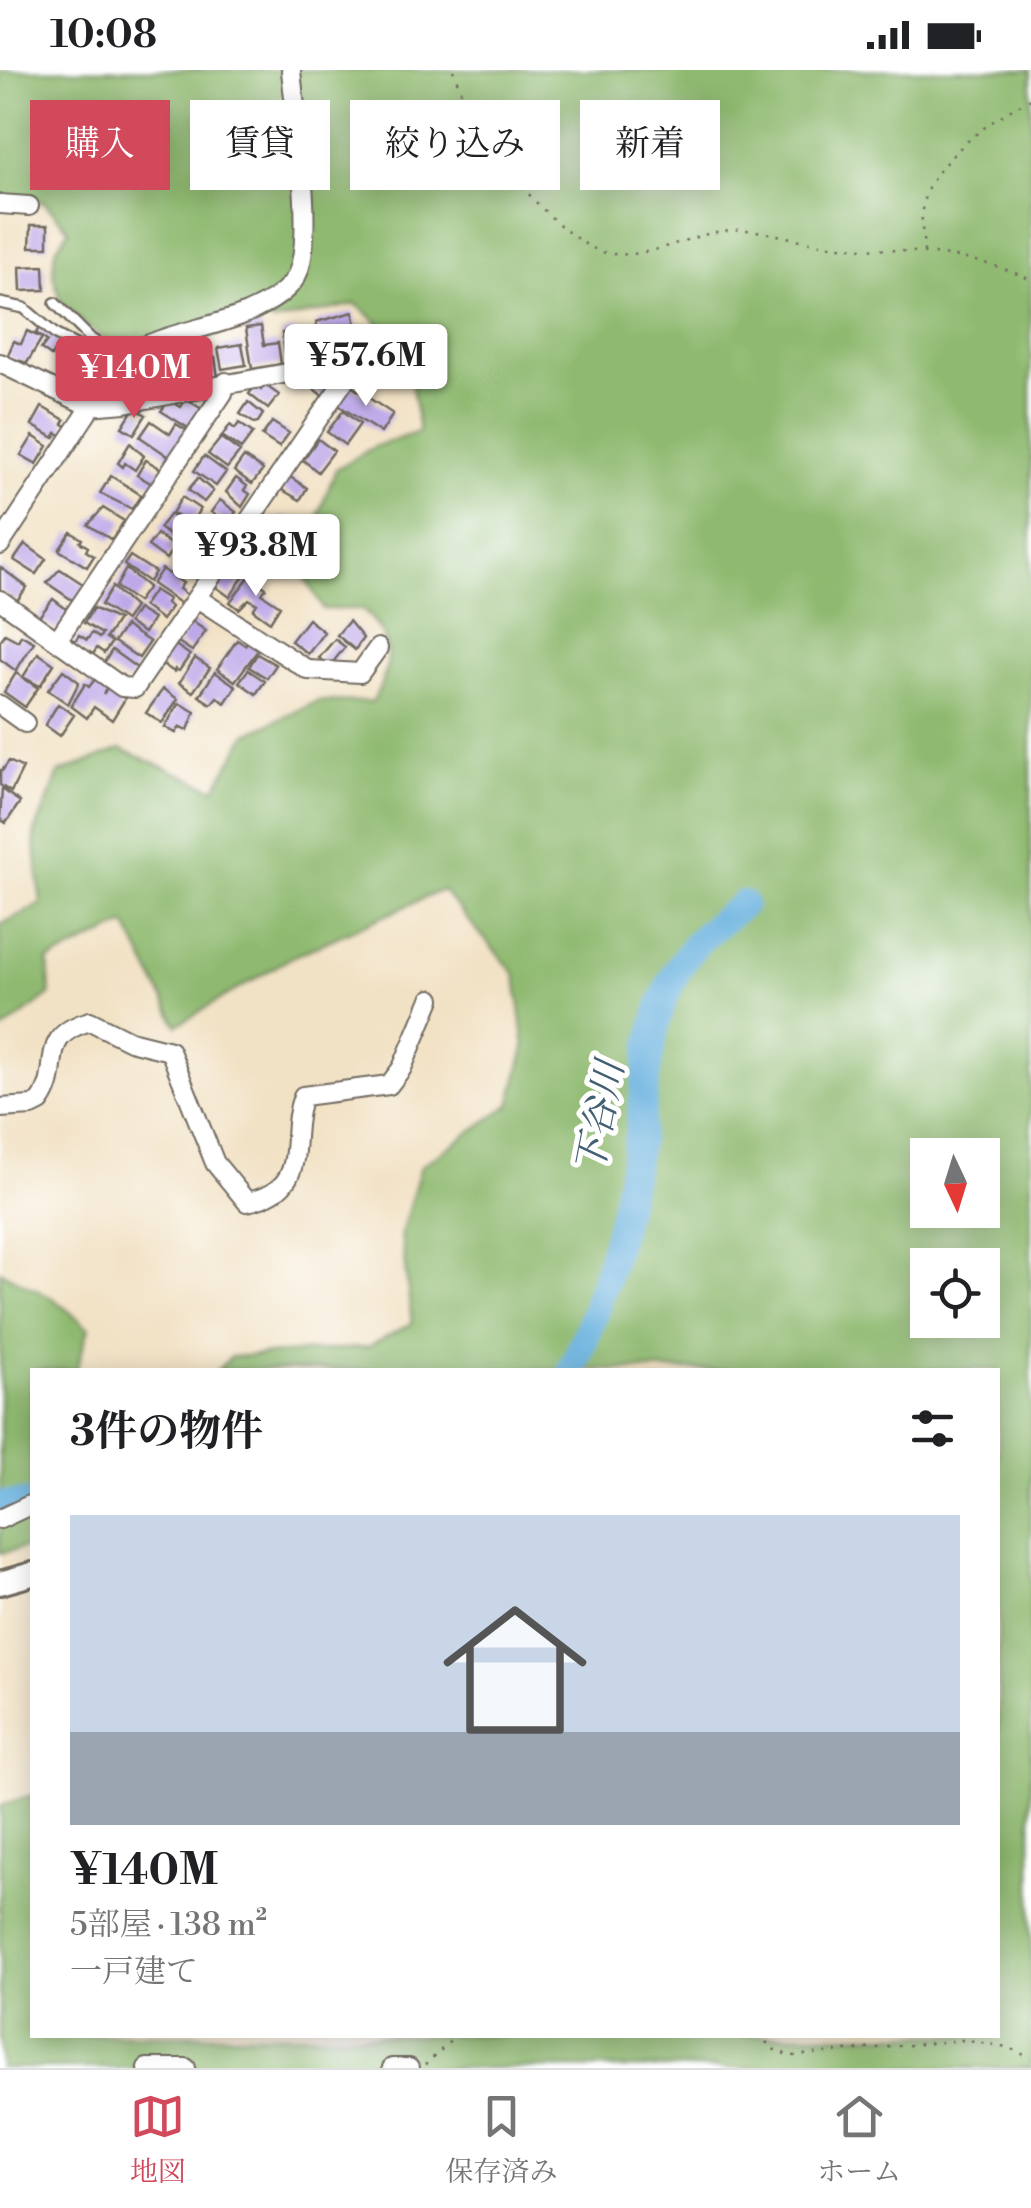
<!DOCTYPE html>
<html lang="ja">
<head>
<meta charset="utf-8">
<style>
	:root { --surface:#fff; --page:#f6f6f6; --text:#202124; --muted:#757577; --line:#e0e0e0; --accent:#d1495b }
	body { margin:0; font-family:"Libre Bodoni","Noto Serif JP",serif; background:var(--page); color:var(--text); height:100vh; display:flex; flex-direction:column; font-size:38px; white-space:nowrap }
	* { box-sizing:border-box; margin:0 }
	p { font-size:32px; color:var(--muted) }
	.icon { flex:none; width:55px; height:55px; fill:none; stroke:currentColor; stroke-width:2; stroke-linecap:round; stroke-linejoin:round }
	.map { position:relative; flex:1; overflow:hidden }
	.panel { position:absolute; left:30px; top:1298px; width:970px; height:670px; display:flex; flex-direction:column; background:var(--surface); border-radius:0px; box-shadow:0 5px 25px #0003 }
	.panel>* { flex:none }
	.top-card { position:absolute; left:30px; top:30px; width:972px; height:90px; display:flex; gap:20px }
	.needle { width:65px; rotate:176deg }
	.fabs { position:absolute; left:910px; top:1068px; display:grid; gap:20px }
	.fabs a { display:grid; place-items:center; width:90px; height:90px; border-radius:0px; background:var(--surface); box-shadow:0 5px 25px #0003; font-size:50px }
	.price { position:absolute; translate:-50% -85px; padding:0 22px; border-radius:10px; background:#fff; color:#222; font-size:32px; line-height:65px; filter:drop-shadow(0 2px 5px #0008) }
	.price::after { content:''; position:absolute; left:50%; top:60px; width:30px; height:22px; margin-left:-15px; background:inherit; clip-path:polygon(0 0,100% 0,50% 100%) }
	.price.active { background:var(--accent); color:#fff }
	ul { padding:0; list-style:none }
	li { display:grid; align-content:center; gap:20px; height:530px; padding:0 40px }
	li span { display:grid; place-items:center; height:310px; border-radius:0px; color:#555 }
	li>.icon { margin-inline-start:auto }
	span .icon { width:180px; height:180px; fill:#fffc; stroke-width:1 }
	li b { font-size:42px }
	h2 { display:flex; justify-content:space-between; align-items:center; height:120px; padding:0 40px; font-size:42px }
	.pill { padding:0 35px; border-radius:0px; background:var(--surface); box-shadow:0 5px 25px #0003; font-size:35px; line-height:90px }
	.pill.active { background:var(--accent); color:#fff }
	.status { display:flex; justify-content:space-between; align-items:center; height:70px; padding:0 50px; background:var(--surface); direction:ltr }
	.status svg { height:28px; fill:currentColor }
	.menu { display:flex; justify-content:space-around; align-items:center; height:140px; border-top:2px solid var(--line); background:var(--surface); font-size:28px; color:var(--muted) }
	.menu a { display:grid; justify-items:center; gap:5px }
	.menu .active { color:var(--accent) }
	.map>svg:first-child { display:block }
</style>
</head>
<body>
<div class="status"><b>10:08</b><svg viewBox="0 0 49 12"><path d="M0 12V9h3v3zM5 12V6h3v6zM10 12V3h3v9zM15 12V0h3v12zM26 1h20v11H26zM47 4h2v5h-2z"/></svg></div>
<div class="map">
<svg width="1031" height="1998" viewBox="0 0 1031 1998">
	<rect width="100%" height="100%" fill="#fff"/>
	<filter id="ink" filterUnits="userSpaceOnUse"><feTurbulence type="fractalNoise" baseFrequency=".01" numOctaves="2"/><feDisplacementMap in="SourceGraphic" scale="20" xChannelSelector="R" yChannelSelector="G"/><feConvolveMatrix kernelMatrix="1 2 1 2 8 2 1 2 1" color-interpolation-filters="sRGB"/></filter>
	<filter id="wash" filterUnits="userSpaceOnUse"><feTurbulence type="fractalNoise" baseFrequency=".0048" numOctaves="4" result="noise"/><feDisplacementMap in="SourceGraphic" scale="40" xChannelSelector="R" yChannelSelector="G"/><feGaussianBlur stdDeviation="2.25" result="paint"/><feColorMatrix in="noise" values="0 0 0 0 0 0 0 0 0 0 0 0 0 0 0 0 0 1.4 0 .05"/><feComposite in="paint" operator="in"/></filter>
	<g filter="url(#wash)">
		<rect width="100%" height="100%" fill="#f2e2c5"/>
		<!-- forest -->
		<path fill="#8fb970" stroke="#5d724e" stroke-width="2.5" fill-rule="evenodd" d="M0,0H1031V1998H0V1736L32,1725V1965H998V1300H217L231,1287L368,1277L412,1253L401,1164L421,1096L510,1035L525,978L516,905L442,820L292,887L177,955L126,854L48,891L50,925L0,962V855L41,834L34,765L59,703L121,679L215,719L247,664L319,631L372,632C394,595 395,569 362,539H323L299,496L336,399L374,377L419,362L406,276L356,234L272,252L265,243L205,270L123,280L86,256L60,230L53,204L55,180L69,160L44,132L0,128ZM928,1085H982V1140H928ZM928,1195H982V1250H928Z
			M0,1201L54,1229L89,1258L76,1300H32V1476L0,1483Z"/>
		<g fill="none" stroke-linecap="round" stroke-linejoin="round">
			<!-- river -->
			<path stroke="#66b0de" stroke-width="28" d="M572,1300C601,1233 621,1158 635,1086C649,1012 644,935 696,874C709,859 728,847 743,834
				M0,1435L32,1434"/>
		</g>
		<g id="blocks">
			<!-- building -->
			<path fill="#bea8e9" d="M31,155H48V177H30Z
				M44,196L45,220L21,221L20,197Z
				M353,242L357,259L342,263L344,273L323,278L316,252Z
				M261,256L264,275L278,273L281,294L252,299L246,258Z
				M40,257L60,271L51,286L41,279L47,271L36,263Z
				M27,261L42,268L27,293L7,287L14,271L21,274Z
				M295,261L297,274L315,271L317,289L287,294L282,263Z
				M242,274L246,295L222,299L218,278Z
				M69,281L100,296L89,319L70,310L74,300L62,294Z
				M215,287L218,307L187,312L184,292Z
				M145,291L150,318L134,321L129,293Z
				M177,292L180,311L156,315L155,307L150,308L148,297Z
				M321,302L335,313L324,327L310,316Z
				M265,315L279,325L268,339L249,324L255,316L261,320Z
				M351,316L393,344L381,363L338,335Z
				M186,329L205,341L193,361L161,341L169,330L181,337Z
				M248,332L263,344L258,352L254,353L240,344Z
				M42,337L65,350L63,354L68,357L63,366L57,363L54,368L32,355Z
				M134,338L146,345L134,364L122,357Z
				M343,341L360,354L345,375L327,362Z
				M151,351L170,364L176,354L191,363L174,390L140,367Z
				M272,352L289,363L279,377L262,366Z
				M239,353L253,363L241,379L222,366L230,355L235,359Z
				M33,366L48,376L37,394L21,385Z
				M221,368L240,382L227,398L208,384Z
				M318,369L334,381L318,402L303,390Z
				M130,373L144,386L135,400L125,393L123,397L118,393Z
				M204,386L226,402L216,416L194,401Z
				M244,387L263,400L252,414L234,401Z
				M146,390L163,400L154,415L137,405Z
				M287,405L307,418L300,430L279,418Z
				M111,406L141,425L132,439L100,423Z
				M198,408L213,421L204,432L188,420Z
				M236,408L247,416L244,420L250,424L242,437L226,422Z
				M182,427L200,439L191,454L172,443Z
				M220,430L236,442L227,454L211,442Z
				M103,438L124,451L112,470L88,455Z
				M170,444L188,458L177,471L159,458Z
				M284,446L301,456L289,477L270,468Z
				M208,449L225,459L216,473L199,462Z
				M71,462L82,469L80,472L88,477L86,481L94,486L87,497L59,480Z
				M157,464L174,477L166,489L148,476Z
				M25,474L46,489L36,504L14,490Z
				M130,486L155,502L149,512L124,495Z
				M229,493L247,501L230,527L216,517Z
				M0,497L27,517L16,532L0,520Z
				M60,499L86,516L75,532L47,513Z
				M126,499L148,517L137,532L116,517Z
				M162,499L183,513L179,519L187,525L181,534L152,514Z
				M249,507L266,518L262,524L280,536L270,552L253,540L257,534L249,529L239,539L230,532Z
				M112,517L134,537L125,551L101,535Z
				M154,520L168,529L166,533L171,537L162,550L143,536Z
				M53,529L69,541L56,560L38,548Z
				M93,538L118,550L106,568L112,572L104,583L97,578L91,587L73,574L79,565L87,570L92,563L99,568L102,564L84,553Z
				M137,539L153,549L144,563L128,553Z
				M308,549L324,562L308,584L291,571Z
				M192,551L206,561L192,581L178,572Z
				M349,551L363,568L355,580L337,565Z
				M125,556L150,572L139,588L114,572Z
				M5,564L18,571L21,565L34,572L16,601L0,589V571Z
				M249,569L261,576L235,611L217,599L237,570L245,575Z
				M335,569L345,577L329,597L319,588Z
				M174,574L190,585L179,601L175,599L174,602L161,593Z
				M112,580L137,598L128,612L102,596Z
				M38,583L54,594L40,616L23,607Z
				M257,584L276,595L267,608L249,597Z
				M195,588L210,598L193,622L179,613Z
				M63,600L79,612L68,634L48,620Z
				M248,600L265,611L256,624L239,612Z
				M215,602L236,616L225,633L217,627L211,634L199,626Z
				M16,603L38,618L25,637L4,622Z
				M96,608L108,615L103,624L110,615L125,629L112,650L94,637L87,648L71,636L85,614L89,617Z
				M163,619L178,629L162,653L146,643Z
				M179,633L195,642L188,660L180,657L176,663L165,657Z
				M58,634L74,645L60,666L45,655Z
				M9,691L23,698L11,722L0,715V700L2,701Z
				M2,719L20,732L6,753L0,749Z"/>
		</g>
	</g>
	<g filter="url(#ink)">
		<use href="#blocks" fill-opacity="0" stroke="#716b61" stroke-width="2.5"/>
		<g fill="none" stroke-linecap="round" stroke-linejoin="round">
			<!-- lane casing -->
			<g stroke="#716b61" stroke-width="14">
				<path id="lane" d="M0,233L24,238L56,265L116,297
					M55,233L91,269L122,289"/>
			</g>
			<!-- street casing -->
			<g stroke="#716b61" stroke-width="22">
				<path id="street" d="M0,134L29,136
					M0,293L89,336L125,333L331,295H350L346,308L135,618L122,617L0,530
					M0,475L124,287C162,263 206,260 247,243C265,235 286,224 296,207C316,170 295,46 291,0
					M197,528L308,600L360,603L378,578
					M58,569L223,323L226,312
					M0,635L25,653
					M0,1038L32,1036L40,1032C65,998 34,967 90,951L130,971L170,981L215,1093L247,1132C314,1118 286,1070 303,1026L389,1015L402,998L431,929
					M0,1449L32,1434
					M147,1998H186
					M392,1998H409"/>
			</g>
			<!-- secondary casing -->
			<g stroke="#716b61" stroke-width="28">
				<path id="secondary" d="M0,1513L32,1504"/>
			</g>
			<!-- path -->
			<path stroke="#716b61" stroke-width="2.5" stroke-dasharray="2.5 8" stroke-linecap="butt" d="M453,0C461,20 468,45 481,63C505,99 569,180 612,184C655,188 690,163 731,160C761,158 792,170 822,174C892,183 965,178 1031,210
				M924,182C923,163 919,144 925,126C939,87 995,46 1031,29
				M758,1965L776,1981L792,1986L963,1970L1007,1977L1031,1988
				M425,1995L457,1965"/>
			<!-- lane -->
			<use href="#lane" stroke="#fff" stroke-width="9"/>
			<!-- street -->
			<use href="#street" stroke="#fff" stroke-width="18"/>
			<!-- secondary -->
			<use href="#secondary" stroke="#fff" stroke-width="22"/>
		</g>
	</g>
	<g text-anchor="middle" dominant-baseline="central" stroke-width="10" stroke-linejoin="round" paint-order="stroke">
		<!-- water labels -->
		<g font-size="38" font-style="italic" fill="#436073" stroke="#fff">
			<text transform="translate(601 1048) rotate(-79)">下谷川</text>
		</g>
	</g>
</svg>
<div class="fabs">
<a><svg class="needle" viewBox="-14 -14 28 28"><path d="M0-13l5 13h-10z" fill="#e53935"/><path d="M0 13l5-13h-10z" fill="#757577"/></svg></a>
<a><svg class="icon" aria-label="locate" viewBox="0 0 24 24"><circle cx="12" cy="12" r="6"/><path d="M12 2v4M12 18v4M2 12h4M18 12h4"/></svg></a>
</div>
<b class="price" style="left:366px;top:339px">¥57.6M</b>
<b class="price active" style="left:134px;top:351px">¥140M</b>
<b class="price" style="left:256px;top:529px">¥93.8M</b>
<div class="top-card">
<a class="pill active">購入</a>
<a class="pill">賃貸</a>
<a class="pill">絞り込み</a>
<a class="pill">新着</a>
</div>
<section class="panel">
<h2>3件の物件<svg class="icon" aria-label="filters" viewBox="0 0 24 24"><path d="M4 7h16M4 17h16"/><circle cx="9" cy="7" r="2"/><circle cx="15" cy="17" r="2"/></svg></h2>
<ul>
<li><span style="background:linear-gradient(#c9d6e8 70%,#9aa5b1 0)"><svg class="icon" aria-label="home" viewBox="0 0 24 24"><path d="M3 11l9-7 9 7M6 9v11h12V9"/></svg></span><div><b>¥140M</b><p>5部屋 · 138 m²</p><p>一戸建て</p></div></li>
</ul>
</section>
</div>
<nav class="menu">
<a class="active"><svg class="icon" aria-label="map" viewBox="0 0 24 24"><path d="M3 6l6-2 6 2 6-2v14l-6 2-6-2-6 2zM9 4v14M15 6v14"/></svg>地図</a>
<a><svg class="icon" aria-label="saved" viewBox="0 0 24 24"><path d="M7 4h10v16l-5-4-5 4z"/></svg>保存済み</a>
<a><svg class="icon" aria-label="home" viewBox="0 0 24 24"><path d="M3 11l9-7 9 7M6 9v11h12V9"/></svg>ホーム</a>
</nav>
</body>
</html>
